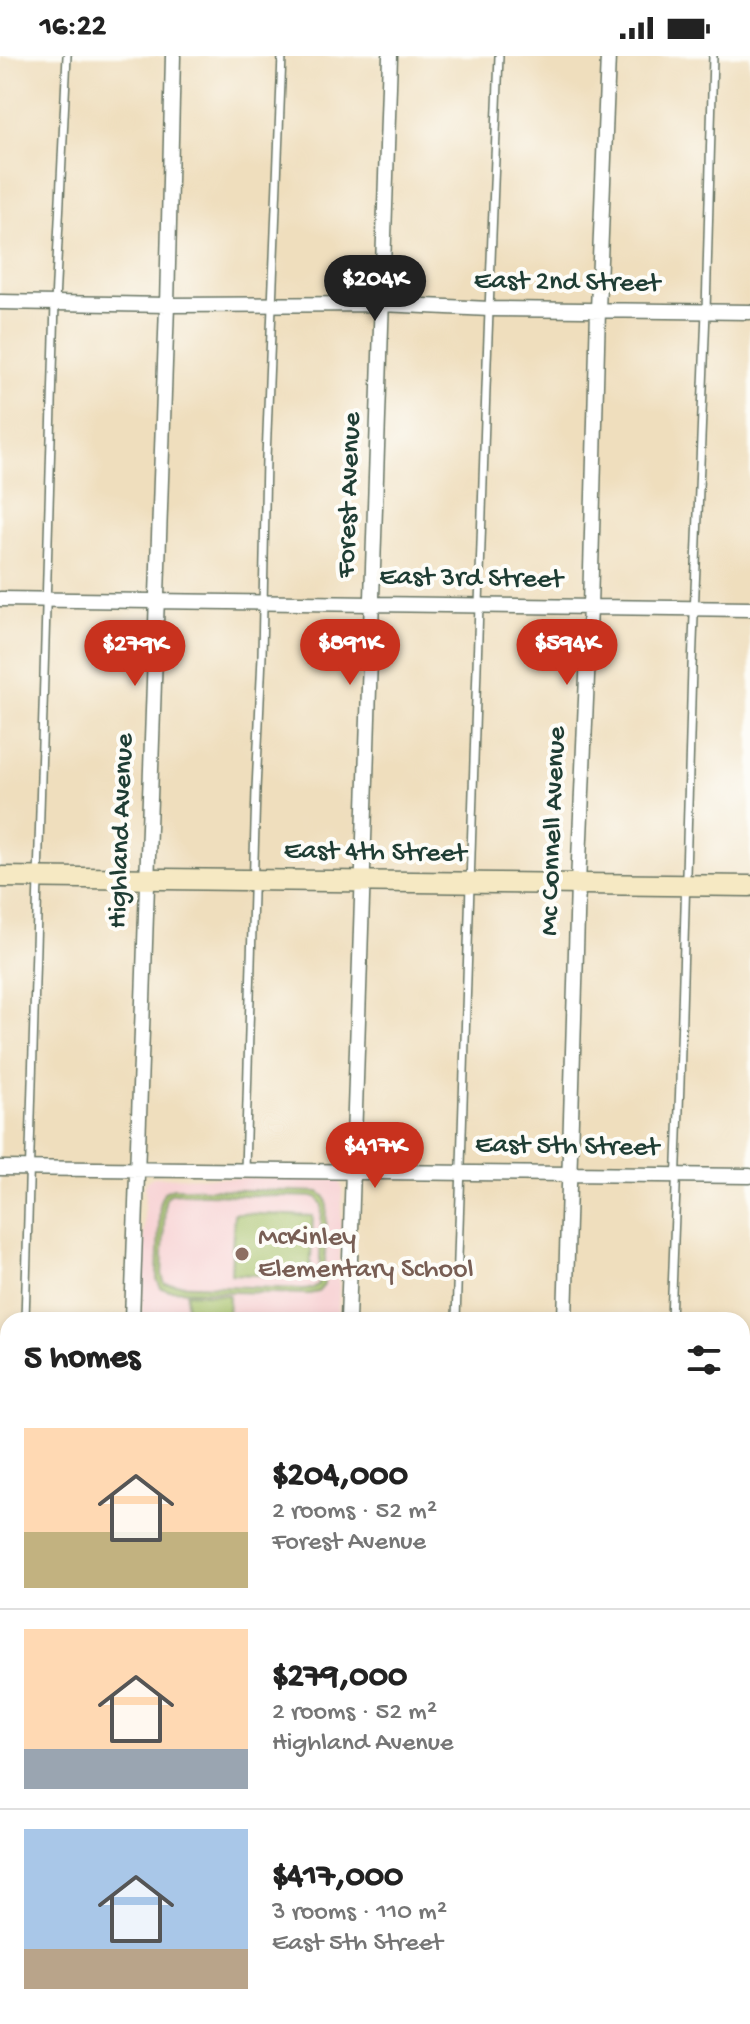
<!DOCTYPE html>
<html lang="en">
<head>
<meta charset="utf-8">
<style>
	:root { --surface:#fff; --page:#f6f6f6; --text:#222; --muted:#767676; --line:#e0e0e0; --accent:#c8321e }
	body { margin:0; font-family:"Gochi Hand",sans-serif; background:var(--page); color:var(--text); height:100vh; display:flex; flex-direction:column; font-size:30px; white-space:nowrap }
	* { box-sizing:border-box; margin:0 }
	p { font-size:26px; color:var(--muted) }
	.icon { flex:none; width:44px; height:44px; fill:none; stroke:currentColor; stroke-width:2; stroke-linecap:round; stroke-linejoin:round }
	.map { position:relative; flex:1; overflow:hidden }
	.side { position:absolute; left:0px; top:1256px; width:750px; height:712px; display:flex; flex-direction:column; background:var(--surface); border-radius:24px 24px 0 0; box-shadow:0 4px 12px #0003 }
	.side>* { flex:none }
	.price { position:absolute; translate:-50% -68px; padding:0 18px; border-radius:28px; background:var(--accent); color:#fff; font-size:26px; line-height:52px; filter:drop-shadow(0 2px 4px #0008) }
	.price::after { content:''; position:absolute; left:50%; top:48px; width:24px; height:18px; margin-left:-12px; background:inherit; clip-path:polygon(0 0,100% 0,50% 100%) }
	.price.active { background:#222; color:#fff }
	ul { padding:0; list-style:none }
	li { display:flex; align-items:center; gap:24px; height:200px; padding:0 24px }
	li+li { border-top:2px solid var(--line) }
	li span { display:grid; place-items:center; flex:none; width:224px; height:160px; border-radius:0px; color:#555 }
	li>.icon { margin-inline-start:auto }
	span .icon { width:96px; height:96px; fill:#fffc; stroke-width:1 }
	li b { font-size:34px }
	h2 { display:flex; justify-content:space-between; align-items:center; height:96px; padding:0 24px; font-size:34px }
	.status { display:flex; justify-content:space-between; align-items:center; height:56px; padding:0 40px; background:var(--surface); direction:ltr }
	.status svg { height:22px; fill:currentColor }
	.map>svg:first-child { display:block }
</style>
</head>
<body>
<div class="status"><b>16:22</b><svg viewBox="0 0 49 12"><path d="M0 12V9h3v3zM5 12V6h3v6zM10 12V3h3v9zM15 12V0h3v12zM26 1h20v11H26zM47 4h2v5h-2z"/></svg></div>
<div class="map">
<svg width="750" height="1968" viewBox="0 0 750 1968">
	<rect width="100%" height="100%" fill="#fdfcf7"/>
	<filter id="ink" filterUnits="userSpaceOnUse"><feTurbulence type="fractalNoise" baseFrequency=".0125" numOctaves="2"/><feDisplacementMap in="SourceGraphic" scale="16" xChannelSelector="R" yChannelSelector="G"/><feConvolveMatrix kernelMatrix="1 2 1 2 8 2 1 2 1" color-interpolation-filters="sRGB"/></filter>
	<filter id="wash" filterUnits="userSpaceOnUse"><feTurbulence type="fractalNoise" baseFrequency=".006" numOctaves="4" result="noise"/><feDisplacementMap in="SourceGraphic" scale="32" xChannelSelector="R" yChannelSelector="G"/><feGaussianBlur stdDeviation="1.8" result="paint"/><feColorMatrix in="noise" values="0 0 0 0 0 0 0 0 0 0 0 0 0 0 0 0 0 1.4 0 .05"/><feComposite in="paint" operator="in"/></filter>
	<g filter="url(#wash)">
		<rect width="100%" height="100%" fill="#efdebd"/>
		<!-- built -->
		<path fill="#f7cfd1" d="M153,1121L339,1123L342,1133L338,1264H141L145,1130L147,1125Z
			M742,1489H750V1675L748,1676H742Z
			M0,1581H8V1670H0Z
			M0,1710H8V1835H0Z
			M742,1716L750,1718L746,1886H742Z
			M333,1960H530V1968H333Z"/>
		<!-- green -->
		<path fill="#a4bf66" stroke="#627e4d" stroke-width="2" fill-rule="evenodd" d="M173,1132L319,1136L325,1141L327,1147L324,1229L318,1236L309,1238L167,1234L161,1232L157,1223L160,1145L164,1136ZM174,1137L317,1141L322,1149L319,1228L313,1232L304,1233L165,1228L162,1220L165,1145L168,1139Z
			M234,1157L313,1160L310,1221L231,1218Z
			M187,1237L229,1239L228,1264H186Z"/>
	</g>
	<g filter="url(#ink)">
		<g fill="none" stroke-linecap="round" stroke-linejoin="round">
			<!-- lane casing -->
			<g stroke="#687564" stroke-width="10">
				<path id="lane" d="M245,1114L256,734L262,600L266,402L282,0
					M25,1264L55,247L67,0
					M456,1264L486,332L499,0
					M671,1264L680,1026L692,611L706,255L713,0
					M0,1587H8
					M742,1594H750
					M0,1795H8
					M215,1968V1960"/>
			</g>
			<!-- street casing -->
			<g stroke="#687564" stroke-width="17">
				<path id="street" d="M0,246L167,249L382,248L490,253L750,256
					M0,543L750,553
					M0,1112L750,1120
					M132,1264L167,249L173,0
					M348,1264L390,0
					M565,1264L578,828L590,551L598,254L608,0
					M0,1398H8
					M742,1407H750
					M111,1968L112,1960
					M324,1968L325,1960
					M540,1968L541,1960"/>
			</g>
			<!-- secondary casing -->
			<g stroke="#687564" stroke-width="23">
				<path id="secondary" d="M0,821L750,830"/>
			</g>
			<!-- primary casing -->
			<g stroke="#687564" stroke-width="25">
				<path id="primary" d="M0,1688H8
					M742,1694L750,1695"/>
			</g>
			<!-- lane -->
			<use href="#lane" stroke="#fff" stroke-width="7"/>
			<!-- street -->
			<use href="#street" stroke="#fff" stroke-width="14"/>
			<!-- secondary -->
			<use href="#secondary" stroke="#f6e9c3" stroke-width="20"/>
			<!-- primary -->
			<use href="#primary" stroke="#e9c769" stroke-width="22"/>
		</g>
	</g>
	<!-- markers -->
	<circle fill="#8d6e63" stroke="#fdfcf7" stroke-width="3" cx="242" cy="1198" r="8"/>
	<g text-anchor="middle" dominant-baseline="central" stroke-width="8" stroke-linejoin="round" paint-order="stroke">
		<!-- street labels -->
		<g font-size="28" fill="#1f3d34" stroke="#fdfcf7">
			<text transform="translate(567 227) rotate(1)">East 2nd Street</text>
			<text transform="translate(350 439) rotate(-88)">Forest Avenue</text>
			<text transform="translate(471 523) rotate(1)">East 3rd Street</text>
			<text transform="translate(122 775) rotate(-88)">Highland Avenue</text>
			<text transform="translate(554 775) rotate(-88)">Mc Connell Avenue</text>
			<text transform="translate(375 797) rotate(1)">East 4th Street</text>
			<text transform="translate(567 1091) rotate(1)">East 5th Street</text>
		</g>
		<!-- education labels -->
		<g font-size="28" fill="#785e54" stroke="#fdfcf7" text-anchor="start">
			<text x="258" y="1182">McKinley<tspan x="258" dy="32">Elementary School</tspan></text>
		</g>
	</g>
</svg>
<b class="price active" style="left:375px;top:267px">$204K</b>
<b class="price" style="left:350px;top:631px">$891K</b>
<b class="price" style="left:567px;top:631px">$594K</b>
<b class="price" style="left:135px;top:632px">$279K</b>
<b class="price" style="left:375px;top:1134px">$417K</b>
<section class="side">
<h2>5 homes<svg class="icon" aria-label="filters" viewBox="0 0 24 24"><path d="M4 7h16M4 17h16"/><circle cx="9" cy="7" r="2"/><circle cx="15" cy="17" r="2"/></svg></h2>
<ul>
<li><span style="background:linear-gradient(#ffd9b3 65%,#c2b280 0)"><svg class="icon" aria-label="home" viewBox="0 0 24 24"><path d="M3 11l9-7 9 7M6 9v11h12V9"/></svg></span><div><b>$204,000</b><p>2 rooms · 52 m²</p><p>Forest Avenue</p></div></li>
<li><span style="background:linear-gradient(#ffd9b3 75%,#9aa5b1 0)"><svg class="icon" aria-label="home" viewBox="0 0 24 24"><path d="M3 11l9-7 9 7M6 9v11h12V9"/></svg></span><div><b>$279,000</b><p>2 rooms · 52 m²</p><p>Highland Avenue</p></div></li>
<li><span style="background:linear-gradient(#a9c7e8 75%,#b9a48a 0)"><svg class="icon" aria-label="home" viewBox="0 0 24 24"><path d="M3 11l9-7 9 7M6 9v11h12V9"/></svg></span><div><b>$417,000</b><p>3 rooms · 110 m²</p><p>East 5th Street</p></div></li>
</ul>
</section>
</div>
</body>
</html>
